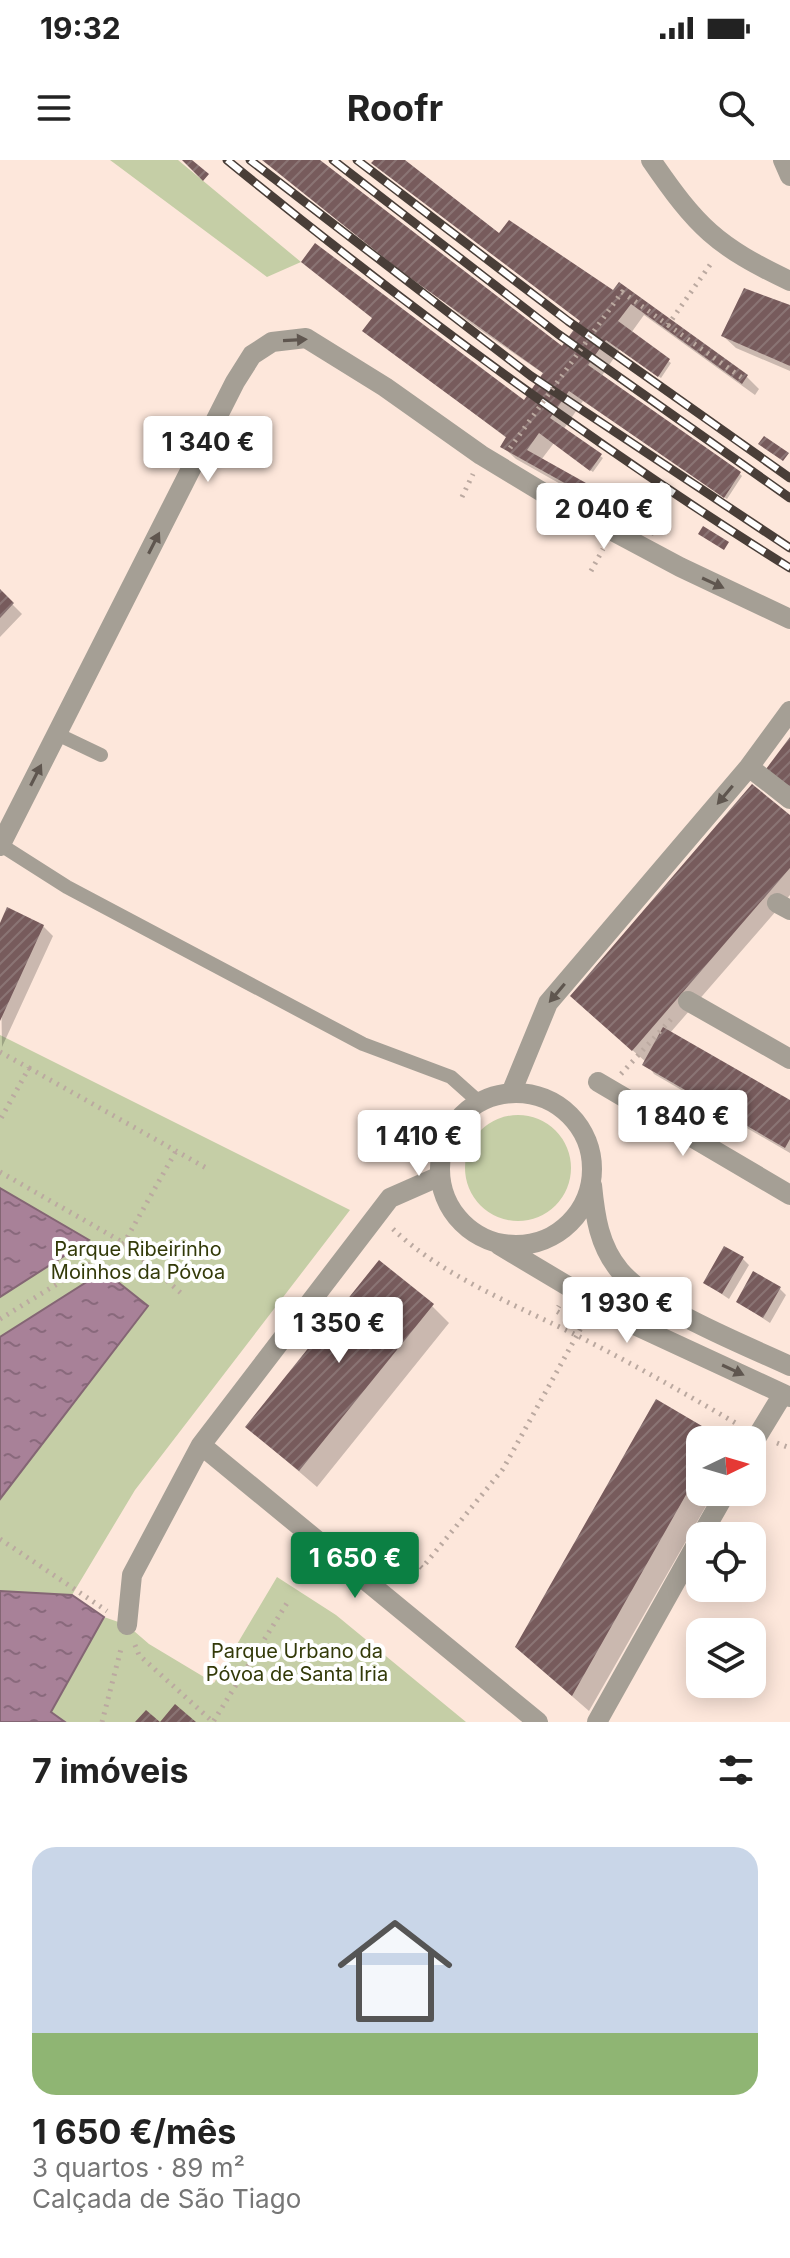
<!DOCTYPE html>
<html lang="pt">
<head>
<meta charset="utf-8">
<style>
	:root { --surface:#fff; --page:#f2f2f2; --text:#222; --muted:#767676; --accent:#0b8043 }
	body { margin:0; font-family:Inter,sans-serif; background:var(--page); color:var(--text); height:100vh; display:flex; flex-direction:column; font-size:30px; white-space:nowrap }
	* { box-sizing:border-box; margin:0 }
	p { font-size:26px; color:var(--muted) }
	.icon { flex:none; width:44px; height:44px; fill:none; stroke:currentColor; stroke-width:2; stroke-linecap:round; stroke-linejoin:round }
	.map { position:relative; height:1562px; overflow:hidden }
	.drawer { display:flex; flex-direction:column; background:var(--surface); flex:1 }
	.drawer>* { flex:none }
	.needle { width:52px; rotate:85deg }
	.tools { position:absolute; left:686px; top:1266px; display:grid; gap:16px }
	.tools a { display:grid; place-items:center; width:80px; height:80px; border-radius:16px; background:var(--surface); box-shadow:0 4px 20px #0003; font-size:40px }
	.price { position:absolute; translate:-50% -68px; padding:0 18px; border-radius:8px; background:#fff; color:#222; font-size:26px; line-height:52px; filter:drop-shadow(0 2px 4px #0008) }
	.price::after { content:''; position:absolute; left:50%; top:48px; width:24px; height:18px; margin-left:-12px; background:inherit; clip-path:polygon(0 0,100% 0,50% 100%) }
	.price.selected { background:var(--accent); color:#fff }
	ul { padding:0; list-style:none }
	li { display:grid; align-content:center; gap:16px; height:424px; padding:0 32px }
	li span { display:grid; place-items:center; height:248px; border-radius:24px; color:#555 }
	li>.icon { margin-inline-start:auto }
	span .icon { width:144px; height:144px; fill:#fffc; stroke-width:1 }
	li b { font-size:34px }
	h2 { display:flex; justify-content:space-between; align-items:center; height:96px; padding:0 32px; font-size:34px }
	.status { display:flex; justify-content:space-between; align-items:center; height:56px; padding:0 40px; background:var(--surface); direction:ltr }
	.status svg { height:22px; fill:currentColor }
	header { display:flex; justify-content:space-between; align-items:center; height:104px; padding:0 32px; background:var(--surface); font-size:36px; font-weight:700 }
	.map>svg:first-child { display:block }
</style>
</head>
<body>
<div class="status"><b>19:32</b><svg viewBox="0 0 49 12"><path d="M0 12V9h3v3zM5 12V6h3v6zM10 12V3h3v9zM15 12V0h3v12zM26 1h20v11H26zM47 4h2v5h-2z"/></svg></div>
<header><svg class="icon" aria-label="menu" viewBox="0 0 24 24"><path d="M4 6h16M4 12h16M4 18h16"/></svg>Roofr<svg class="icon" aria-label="search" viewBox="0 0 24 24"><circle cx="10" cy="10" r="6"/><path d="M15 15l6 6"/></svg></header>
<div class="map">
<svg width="790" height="1562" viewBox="0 0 790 1562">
	<defs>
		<pattern id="water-ripples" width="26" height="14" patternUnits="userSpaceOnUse" patternTransform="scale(2)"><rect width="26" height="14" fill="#a88198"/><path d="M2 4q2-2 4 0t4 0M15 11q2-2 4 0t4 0" fill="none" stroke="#89697c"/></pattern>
		<pattern id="building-hatch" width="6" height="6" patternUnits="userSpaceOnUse" patternTransform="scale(2)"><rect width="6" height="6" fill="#775b5c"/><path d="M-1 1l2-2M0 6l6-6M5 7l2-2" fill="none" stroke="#8a7474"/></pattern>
	</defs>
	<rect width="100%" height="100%" fill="#fde7db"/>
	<!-- green -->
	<path fill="#c5cea6" d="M110,0H178L301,102L267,117Z
		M0,875L350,1050L135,1330L72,1435L0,1431Z
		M465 1008a53 53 0 1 1 106 0a53 53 0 1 1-106 0Z
		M277,1417L336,1455L466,1562H65L51,1553L104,1457L127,1465L149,1484L214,1523Z"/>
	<!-- water -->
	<path fill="url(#water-ripples)" stroke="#846674" stroke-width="2" d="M0,1028L89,1080L0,1137Z
		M104,1111L148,1146L0,1339V1177Z
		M0,1431L72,1435L104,1457L51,1552L65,1562H0Z"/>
	<!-- shadow -->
	<path fill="#0003" d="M265,0H318L562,189L582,161L377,0H403L501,75L613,133L619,125L747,217L759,229L755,235L644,155L631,173L671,203L661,218L620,189L601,217L740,314L742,316L727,339L583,241L563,270L603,298L593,312L554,283L541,300L644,357L656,370L653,376L516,299L503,287L508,279L365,171L375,158L524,243L544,214L473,165Z
		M790,147V211L736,188L723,176Z
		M0,432L22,454L0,477Z
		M790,658V735L670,873L790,943V993L654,914L646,902L585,849Z
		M43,766L53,776L2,887L0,768Z
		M742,1098L749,1105L729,1139L705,1123Z
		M779,1128L786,1135L770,1163L738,1142Z
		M432,1146L449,1163L317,1327L247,1267Z
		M656,1242L721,1280H700V1332H714L589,1551L535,1504Z"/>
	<!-- building -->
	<path fill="url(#building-hatch)" d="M182,0H192L209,14L203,21Z
		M262,0H320L562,186L580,161L371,3L374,0H405L499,73L509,60L613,130L619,122L748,215L742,224L631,144L618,161L670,199L658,217L606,180L588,205L741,312L724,338L569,231L550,258L602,294L590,311L539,273L527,290L645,356L640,365L500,287L506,277L362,171L372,158L301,102L315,83L524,240L543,213L402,112Z
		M744,128L790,145V206L721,176Z
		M764,276L789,293L783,301L758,284Z
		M703,366L729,382L724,390L698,374Z
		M0,429L14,443L0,458Z
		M790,577V627L766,609Z
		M752,624L790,655V708L632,891L570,836Z
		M7,747L44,765L0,861V763Z
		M663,867L790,940V979L785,988L642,905Z
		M724,1086L744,1097L722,1134L703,1123Z
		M379,1100L434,1144L299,1311L245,1267Z
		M753,1111L781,1127L763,1158L736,1142Z
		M656,1239L719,1276L717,1280H700V1310L572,1536L515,1487Z
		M175,1544L196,1562H135L146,1550L160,1562Z"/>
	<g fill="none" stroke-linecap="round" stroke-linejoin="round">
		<!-- path -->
		<path stroke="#bba9a0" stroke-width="5" stroke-dasharray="2 6" stroke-linecap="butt" d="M668,165L745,220
			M462,337L473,314
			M591,411L603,389
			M0,892L29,908L0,960
			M29,908L208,1009
			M621,914L674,856
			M0,1012L124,1083L182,1134
			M393,1069C440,1115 520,1147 578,1176C633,1204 686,1234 739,1265
			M0,1159L124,1083L176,991
			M777,1283L790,1288
			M0,1379L107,1451
			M362,1392L383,1372L422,1408L503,1309L582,1166L556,1151L559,1146
			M135,1485L139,1495L213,1562L287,1443
			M102,1562L122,1485"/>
		<!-- service -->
		<path stroke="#a59f95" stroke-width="14" d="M57,574L101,595
			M1,685L67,727L363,884L451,917L479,942"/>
		<!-- minor -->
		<path stroke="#a59f95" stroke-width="20" d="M651,0C697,67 716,86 790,121
			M783,0L790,16
			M749,607L790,639
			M0,686L235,222L252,195L272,182L306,178L385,227L481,295L562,344L680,407L790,459
			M777,743L790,750
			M688,841L790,899
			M598,922L790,1035
			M511,933L548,843L749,607L790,551
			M440 1009a76 76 0 1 1 152 0a76 76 0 1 1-152 0Z
			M592,1025C595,1056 599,1086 620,1111C653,1149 743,1184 790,1206
			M499,1085L628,1162L790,1237
			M201,1285L538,1562
			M752,1285L783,1234
			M701,1376L726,1332
			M127,1465L132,1415L201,1285L390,1038L440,1016
			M597,1562L700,1378"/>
		<!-- rail casing -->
		<g stroke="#493e38" stroke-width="9">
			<path id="rail" d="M227,0C407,147 593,285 790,408
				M250,0L531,216L790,388
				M333,0L558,174L790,338
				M357,0L568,161L790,318"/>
		</g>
		<!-- rail -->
		<use href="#rail" stroke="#fff" stroke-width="6" stroke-dasharray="18" stroke-linecap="butt"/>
		<!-- path-bridge -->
		<path stroke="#bba9a0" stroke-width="5" stroke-dasharray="2 6" stroke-linecap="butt" d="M510,288L622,132L668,165L712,102"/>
	</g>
	<!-- one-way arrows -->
	<defs><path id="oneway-solid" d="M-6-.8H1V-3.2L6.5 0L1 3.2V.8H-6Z" transform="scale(2)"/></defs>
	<g fill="#5f564f">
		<use href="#oneway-solid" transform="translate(295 180) rotate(-3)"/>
		<use href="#oneway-solid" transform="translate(154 383) rotate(-63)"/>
		<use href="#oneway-solid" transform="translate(713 423) rotate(25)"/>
		<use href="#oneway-solid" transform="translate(36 615) rotate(-63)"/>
		<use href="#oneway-solid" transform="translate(725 635) rotate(130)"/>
		<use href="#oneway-solid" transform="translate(557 833) rotate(130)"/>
		<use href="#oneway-solid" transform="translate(733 1210) rotate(25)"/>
	</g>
	<g text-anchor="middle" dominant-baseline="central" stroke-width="8" stroke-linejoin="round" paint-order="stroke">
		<!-- park labels -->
		<g font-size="20" fill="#333a09" stroke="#fff">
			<text x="138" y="1089">Parque Ribeirinho<tspan x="138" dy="23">Moinhos da Póvoa</tspan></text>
			<text x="297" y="1491">Parque Urbano da<tspan x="297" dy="23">Póvoa de Santa Iria</tspan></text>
		</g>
	</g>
</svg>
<div class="tools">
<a><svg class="needle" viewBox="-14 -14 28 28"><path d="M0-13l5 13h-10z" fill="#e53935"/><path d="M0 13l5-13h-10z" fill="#767676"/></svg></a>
<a><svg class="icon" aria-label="locate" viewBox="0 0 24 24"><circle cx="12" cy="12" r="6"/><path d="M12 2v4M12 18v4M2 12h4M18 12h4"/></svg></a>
<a><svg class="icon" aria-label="layers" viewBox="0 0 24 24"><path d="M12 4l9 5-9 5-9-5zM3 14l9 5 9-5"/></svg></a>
</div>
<b class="price" style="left:208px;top:324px">1 340 €</b>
<b class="price" style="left:604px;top:391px">2 040 €</b>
<b class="price" style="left:683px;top:998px">1 840 €</b>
<b class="price" style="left:419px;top:1018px">1 410 €</b>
<b class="price" style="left:627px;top:1185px">1 930 €</b>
<b class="price" style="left:339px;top:1205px">1 350 €</b>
<b class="price selected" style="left:355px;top:1440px">1 650 €</b>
</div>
<section class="drawer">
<h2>7 imóveis<svg class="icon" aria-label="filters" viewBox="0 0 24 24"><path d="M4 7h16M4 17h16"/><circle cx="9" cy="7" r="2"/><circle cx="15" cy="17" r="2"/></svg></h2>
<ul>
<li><span style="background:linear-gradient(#c9d6e8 75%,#8fb573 0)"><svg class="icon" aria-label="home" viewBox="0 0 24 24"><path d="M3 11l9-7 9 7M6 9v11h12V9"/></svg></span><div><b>1 650 €/mês</b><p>3 quartos · 89 m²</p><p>Calçada de São Tiago</p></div></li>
</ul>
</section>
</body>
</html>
